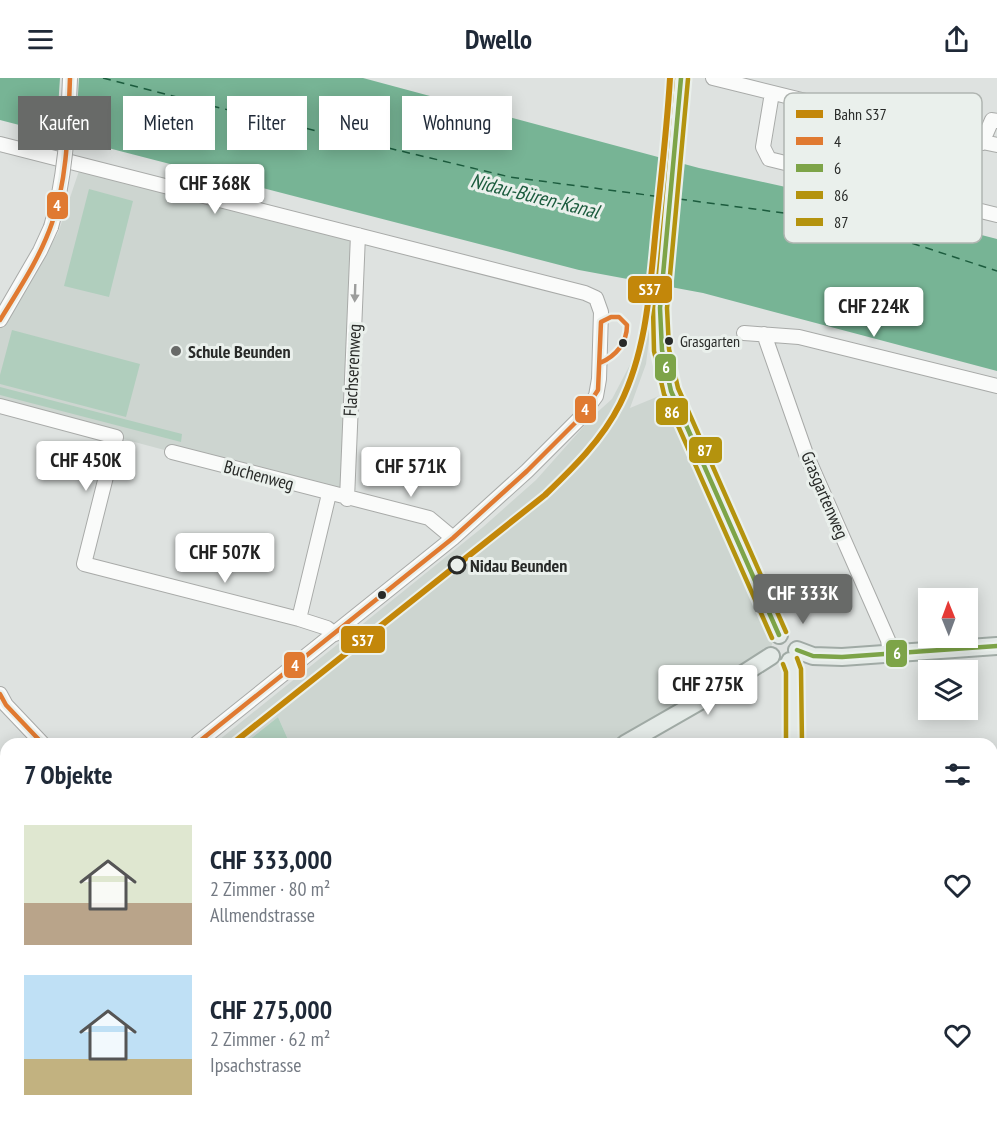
<!DOCTYPE html>
<html lang="de">
<head>
<meta charset="utf-8">
<style>
	:root { --surface:#fff; --page:#f6f6f7; --text:#1f2937; --muted:#747a83; --accent:#686a68 }
	body { margin:0; font-family:"PT Sans Narrow",sans-serif; background:var(--page); color:var(--text); height:100vh; display:flex; flex-direction:column; font-size:22px; white-space:nowrap }
	* { box-sizing:border-box; margin:0 }
	p { font-size:20px; color:var(--muted) }
	.icon { flex:none; width:33px; height:33px; fill:none; stroke:currentColor; stroke-width:2; stroke-linecap:round; stroke-linejoin:round }
	.map { position:relative; flex:1; overflow:hidden }
	.drawer { position:absolute; left:0px; top:660px; width:998px; height:386px; display:flex; flex-direction:column; background:var(--surface); border-radius:18px 18px 0 0; box-shadow:0 3px 15px #0003 }
	.drawer>* { flex:none }
	.guide { position:absolute; left:18px; top:18px; width:600px; height:54px; display:flex; gap:12px }
	.needle { width:39px; rotate:359deg }
	.tools { position:absolute; left:918px; top:510px; display:grid; gap:12px }
	.tools a { display:grid; place-items:center; width:60px; height:60px; border-radius:0px; background:var(--surface); box-shadow:0 3px 15px #0003; font-size:30px }
	.price { position:absolute; translate:-50% -51px; padding:0 14px; border-radius:6px; background:#fff; color:#222; font-size:20px; line-height:39px; filter:drop-shadow(0 2px 3px #0008) }
	.price::after { content:''; position:absolute; left:50%; top:36px; width:18px; height:14px; margin-left:-9px; background:inherit; clip-path:polygon(0 0,100% 0,50% 100%) }
	.price.active { background:var(--accent); color:#fff }
	ul { padding:0; list-style:none }
	li { display:flex; align-items:center; gap:18px; height:150px; padding:0 24px }
	li span { display:grid; place-items:center; flex:none; width:168px; height:120px; border-radius:0px; color:#555 }
	li>.icon { margin-inline-start:auto }
	span .icon { width:72px; height:72px; fill:#fffc; stroke-width:1 }
	li b { font-size:26px }
	h2 { display:flex; justify-content:space-between; align-items:center; height:72px; padding:0 24px; font-size:26px }
	.chip { padding:0 21px; border-radius:0px; background:var(--surface); box-shadow:0 3px 15px #0003; font-size:21px; line-height:54px }
	.chip.active { background:var(--accent); color:#fff }
	header { display:flex; justify-content:space-between; align-items:center; height:78px; padding:0 24px; background:var(--surface); font-size:27px; font-weight:700 }
	.map>svg:first-child { display:block }
</style>
</head>
<body>
<header><svg class="icon" aria-label="menu" viewBox="0 0 24 24"><path d="M4 6h16M4 12h16M4 18h16"/></svg>Dwello<svg class="icon" aria-label="share" viewBox="0 0 24 24"><path d="M12 15V3M7 8l5-5 5 5M5 13v7h14v-7"/></svg></header>
<div class="map">
<svg width="997" height="1045" viewBox="0 0 997 1045">
	<rect width="100%" height="100%" fill="#dee2e0"/>
	<!-- built -->
	<path fill="#cdd5d0" d="M666,0H673L669,53L662,52Z
		M81,87L358,157L347,421L0,328V248L58,155Z
		M645,228L653,229L646,286L630,330L671,313L773,562L770,574L625,666H290L278,639L244,666H214L483,449L536,402L593,338L612,321L633,281Z"/>
	<!-- green -->
	<path fill="#b0cebd" d="M89,111L133,123L109,219L64,208Z
		M12,252L140,286L126,339L0,306V297Z
		M0,309L182,356L181,364L0,317Z
		M278,639L290,666H244Z
		M997,720V934L992,936V722Z
		M1,777L6,785V833L0,837Z"/>
	<!-- water -->
	<path fill="#77b495" d="M0,0H363L699,90L849,123L997,161V293L703,215L579,192L0,42Z"/>
	<!-- pier -->
	<path fill="#dee2e0" d="M60,0H79L75,65L56,60Z
		M659,77L684,83L672,212L647,207Z"/>
	<g fill="none" stroke-linecap="round" stroke-linejoin="round">
		<!-- ferry -->
		<path stroke="#1c5c3e" stroke-width="1.5" stroke-dasharray="8 6" stroke-linecap="butt" d="M103,0L212,28L510,99L662,119
			M679,121L844,143L997,193"/>
		<!-- minor casing -->
		<g stroke="#a8aaa8" stroke-width="16">
			<path id="minor" d="M713,0L919,51L997,67
				M772,15L763,69L769,81L997,137
				M982,65L992,42L997,43
				M0,66L585,215L596,220L601,234L599,301L596,318L579,341L527,393L453,460L196,666
				M0,242L40,173L51,149
				M744,255L799,259L997,308
				M764,256L806,376L888,562L890,575
				M0,328L116,359L84,486L299,541L327,550L335,556
				M172,374L429,440L453,460
				M347,421L358,157
				M299,541L329,416
				M0,616L6,627L43,666
				M661,1040L663,1045
				M748,1040L752,1045
				M510,1045L520,1040
				M704,1045L715,1040"/>
		</g>
		<!-- major casing -->
		<g stroke="#a0aaa5" stroke-width="20">
			<path id="major" d="M681,0L660,230C659,258 662,286 671,313L779,557
				M797,572L813,578L842,579L997,568
				M790,583L794,592V666
				M625,666L707,619L771,578
				M792,1040V1045
				M9,1045L17,1040"/>
		</g>
		<!-- minor -->
		<use href="#minor" stroke="#fafbfa" stroke-width="14"/>
		<!-- major -->
		<use href="#major" stroke="#e4eae7" stroke-width="16"/>
		<!-- minor-bridge casing -->
		<g stroke="#a8aaa8" stroke-width="16" stroke-linecap="butt">
			<path id="minor-bridge" d="M51,149C65,102 68,50 70,0"/>
		</g>
		<!-- minor-bridge -->
		<use href="#minor-bridge" stroke="#fafbfa" stroke-width="14"/>
		<!-- bus-1 casing -->
		<g stroke="#eaf0ec" stroke-width="9">
			<path id="bus-1" d="M0,242C19,211 40,180 52,145C68,99 68,48 70,0
				M0,616L6,627L43,666
				M196,666L453,460L527,393L579,341L598,312L601,244L611,239H619L627,247C627,265 616,278 600,285"/>
		</g>
		<!-- bus-2 casing -->
		<g stroke="#eaf0ec" stroke-width="9">
			<path id="bus-2" d="M681,0L660,230L662,272L671,313L779,557
				M797,572L813,578L842,579L997,568"/>
		</g>
		<!-- bus-3 casing -->
		<g stroke="#eaf0ec" stroke-width="9">
			<path id="bus-3" d="M673,0L653,230L654,273L664,316L772,560
				M783,586L786,594V666"/>
		</g>
		<!-- bus-4 casing -->
		<g stroke="#eaf0ec" stroke-width="9">
			<path id="bus-4" d="M688,1L667,230L669,271L678,310L786,554
				M797,580L801,591L802,666"/>
		</g>
		<!-- bus-1 -->
		<use href="#bus-1" stroke="#e07a31" stroke-width="4.5"/>
		<!-- bus-2 -->
		<use href="#bus-2" stroke="#7da448" stroke-width="4.5"/>
		<!-- bus-3 -->
		<use href="#bus-3" stroke="#b4930e" stroke-width="4.5"/>
		<!-- bus-4 -->
		<use href="#bus-4" stroke="#b4930e" stroke-width="4.5"/>
		<!-- rail-1 casing -->
		<g stroke="#eaf0ec" stroke-width="10">
			<path id="rail-1" d="M232,666L545,417C573,390 602,362 620,326C647,272 650,209 656,149C661,100 667,50 670,0"/>
		</g>
		<!-- rail-1 -->
		<use href="#rail-1" stroke="#c3870a" stroke-width="6"/>
	</g>
	<!-- one-way arrows -->
	<defs><path id="oneway-solid" d="M-6-.8H1V-3.2L6.5 0L1 3.2V.8H-6Z" transform="scale(1.5)"/></defs>
	<use fill="#9c9d9c" href="#oneway-solid" transform="translate(355 215) rotate(92)"/>
	<!-- markers -->
	<g fill="#282a28" stroke="#eaf0ec" stroke-width="2">
		<circle cx="669" cy="263" r="5"/>
		<circle cx="623" cy="265" r="5"/>
		<circle cx="382" cy="517" r="5"/>
	</g>
	<circle fill="#686a68" stroke="#eaf0ec" stroke-width="2" cx="176" cy="273" r="6"/>
	<circle fill="#eaf0ec" stroke="#282a28" stroke-width="3" cx="457" cy="487" r="8"/>
	<g text-anchor="middle" dominant-baseline="central" stroke-width="6" stroke-linejoin="round" paint-order="stroke">
		<!-- bus labels -->
		<g font-size="16" fill="#282a28" stroke="#eaf0ec" text-anchor="start">
			<text x="680" y="263">Grasgarten</text>
		</g>
		<!-- poi labels -->
		<g font-size="18" font-weight="bold" fill="#282a28" stroke="#eaf0ec" text-anchor="start">
			<text x="188" y="273">Schule Beunden</text>
		</g>
		<!-- street labels -->
		<g font-size="18" fill="#282a28" stroke="#eaf0ec">
			<text transform="translate(352 292) rotate(-87)">Flachserenweg</text>
			<text transform="translate(259 397) rotate(15)">Buchenweg</text>
			<text transform="translate(825 417) rotate(67)">Grasgartenweg</text>
		</g>
		<!-- stop labels -->
		<g font-size="18" font-weight="bold" fill="#282a28" stroke="#eaf0ec" text-anchor="start">
			<text x="470" y="487">Nidau Beunden</text>
		</g>
		<!-- water labels -->
		<g font-size="20" font-style="italic" fill="#1c5c3e" stroke="#eaf0ec">
			<text transform="translate(535 118) rotate(14)">Nidau-Büren-Kanal</text>
		</g>
	</g>
	<!-- legend -->
	<rect x="784" y="15" width="198" height="150" rx="9" fill="#eaf0ec" stroke="#b0b5b1" stroke-width="1.5"/>
	<rect x="796" y="32" width="27" height="8" fill="#c3870a"/>
	<rect x="796" y="59" width="27" height="8" fill="#e07a31"/>
	<rect x="796" y="86" width="27" height="8" fill="#7da448"/>
	<rect x="796" y="113" width="27" height="8" fill="#b4930e"/>
	<rect x="796" y="140" width="27" height="8" fill="#b4930e"/>
	<g font-size="16" fill="#282a28">
		<text x="834" y="42">Bahn S37</text>
		<text x="834" y="69">4</text>
		<text x="834" y="96">6</text>
		<text x="834" y="123">86</text>
		<text x="834" y="150">87</text>
	</g>
	<g stroke="#eaf0ec" stroke-width="2">
		<rect x="46" y="113" width="23" height="29" rx="6" fill="#e07a31"/>
		<rect x="627" y="197" width="46" height="29" rx="6" fill="#c3870a"/>
		<rect x="654" y="275" width="23" height="29" rx="6" fill="#7da448"/>
		<rect x="574" y="317" width="23" height="29" rx="6" fill="#e07a31"/>
		<rect x="655" y="319" width="34" height="29" rx="6" fill="#b4930e"/>
		<rect x="688" y="358" width="35" height="28" rx="6" fill="#b4930e"/>
		<rect x="340" y="547" width="46" height="29" rx="6" fill="#c3870a"/>
		<rect x="885" y="561" width="23" height="29" rx="6" fill="#7da448"/>
		<rect x="283" y="573" width="23" height="28" rx="6" fill="#e07a31"/>
	</g>
	<g font-size="16" text-anchor="middle" font-weight="bold" fill="#fff">
		<text x="57" y="133">4</text>
		<text x="650" y="217">S37</text>
		<text x="666" y="295">6</text>
		<text x="585" y="337">4</text>
		<text x="672" y="340">86</text>
		<text x="705" y="378">87</text>
		<text x="363" y="568">S37</text>
		<text x="897" y="581">6</text>
		<text x="295" y="593">4</text>
	</g>
</svg>
<div class="tools">
<a><svg class="needle" viewBox="-14 -14 28 28"><path d="M0-13l5 13h-10z" fill="#e53935"/><path d="M0 13l5-13h-10z" fill="#747a83"/></svg></a>
<a><svg class="icon" aria-label="layers" viewBox="0 0 24 24"><path d="M12 4l9 5-9 5-9-5zM3 14l9 5 9-5"/></svg></a>
</div>
<b class="price" style="left:215px;top:137px">CHF 368K</b>
<b class="price" style="left:874px;top:260px">CHF 224K</b>
<b class="price" style="left:86px;top:414px">CHF 450K</b>
<b class="price" style="left:411px;top:420px">CHF 571K</b>
<b class="price" style="left:225px;top:506px">CHF 507K</b>
<b class="price active" style="left:803px;top:547px">CHF 333K</b>
<b class="price" style="left:708px;top:638px">CHF 275K</b>
<div class="guide">
<a class="chip active">Kaufen</a>
<a class="chip">Mieten</a>
<a class="chip">Filter</a>
<a class="chip">Neu</a>
<a class="chip">Wohnung</a>
</div>
<section class="drawer">
<h2>7 Objekte<svg class="icon" aria-label="filters" viewBox="0 0 24 24"><path d="M4 7h16M4 17h16"/><circle cx="9" cy="7" r="2"/><circle cx="15" cy="17" r="2"/></svg></h2>
<ul>
<li><span style="background:linear-gradient(#dfe7d0 65%,#b9a48a 0)"><svg class="icon" aria-label="home" viewBox="0 0 24 24"><path d="M3 11l9-7 9 7M6 9v11h12V9"/></svg></span><div><b>CHF 333,000</b><p>2 Zimmer · 80 m²</p><p>Allmendstrasse</p></div><svg class="icon" aria-label="heart" viewBox="0 0 24 24"><path d="M12 20l-8-8c-3-5 5-10 8-4 3-6 11-1 8 4z"/></svg></li>
<li><span style="background:linear-gradient(#bfe0f5 70%,#c2b280 0)"><svg class="icon" aria-label="home" viewBox="0 0 24 24"><path d="M3 11l9-7 9 7M6 9v11h12V9"/></svg></span><div><b>CHF 275,000</b><p>2 Zimmer · 62 m²</p><p>Ipsachstrasse</p></div><svg class="icon" aria-label="heart" viewBox="0 0 24 24"><path d="M12 20l-8-8c-3-5 5-10 8-4 3-6 11-1 8 4z"/></svg></li>
</ul>
</section>
</div>
</body>
</html>
